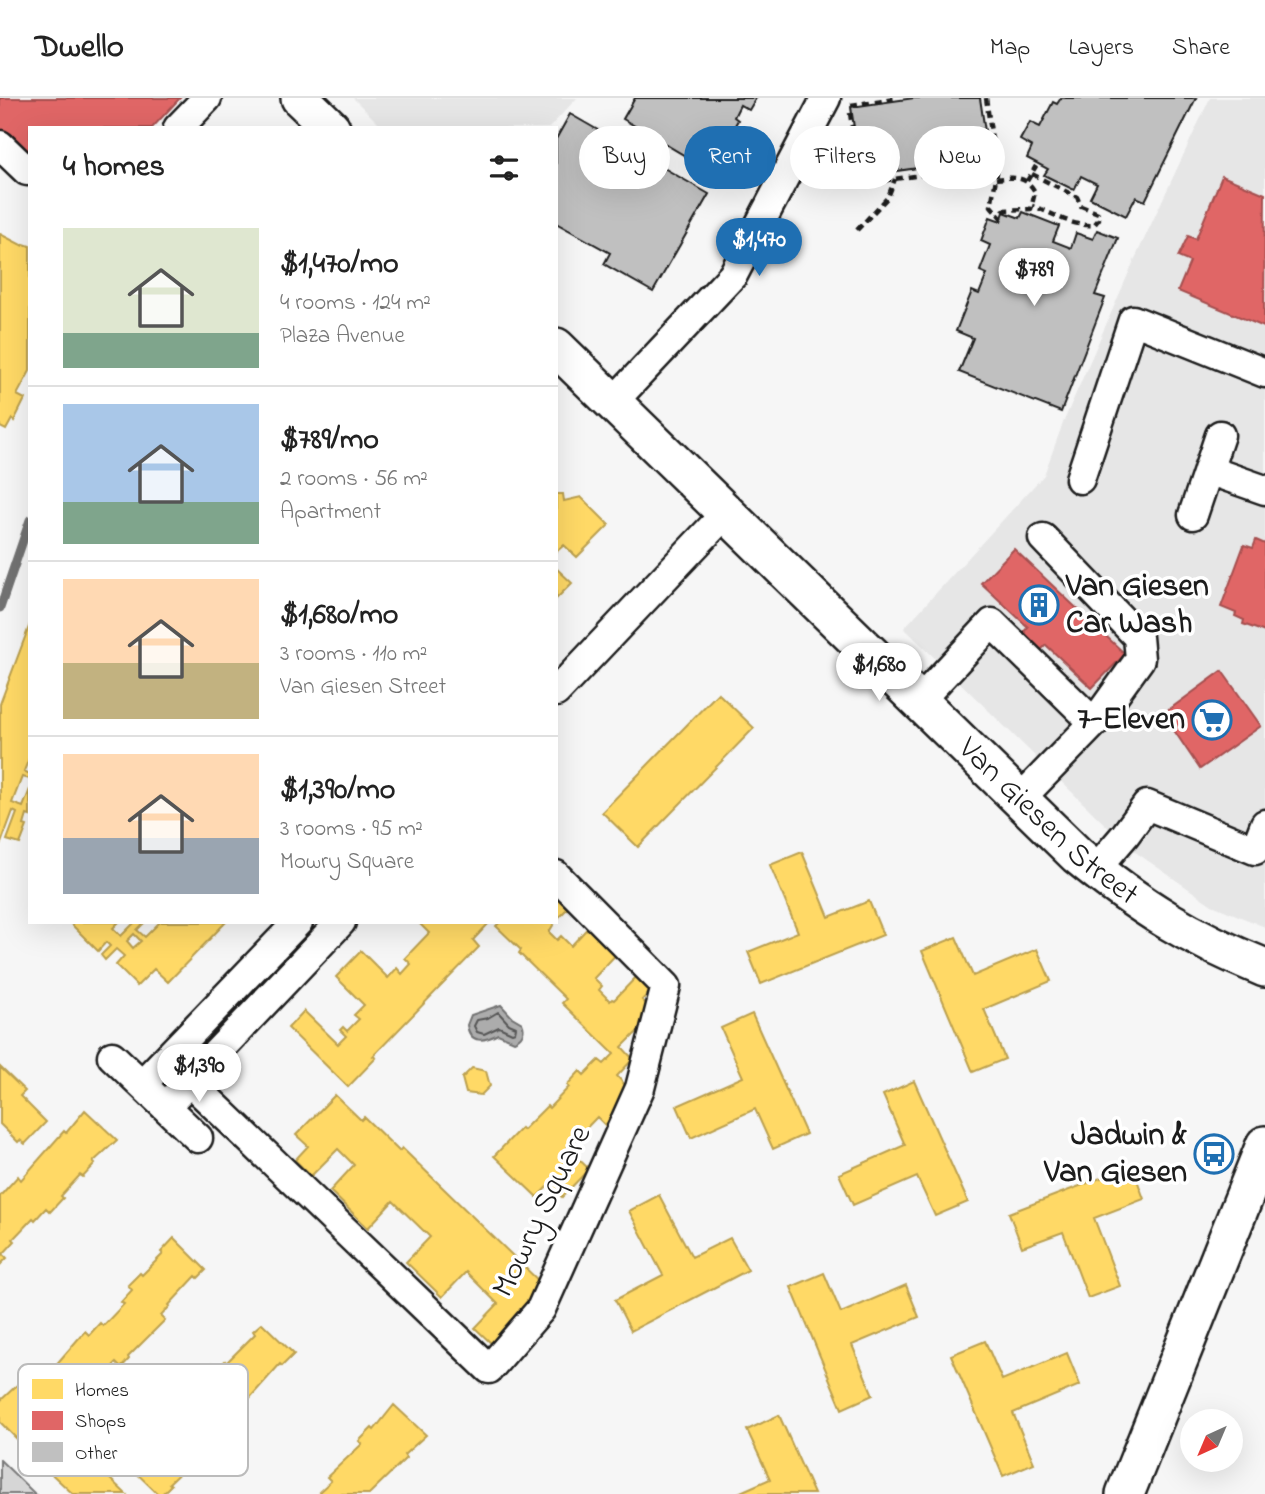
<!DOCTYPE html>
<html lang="en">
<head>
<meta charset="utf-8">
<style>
	:root { --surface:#fff; --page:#f2f2f2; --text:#222; --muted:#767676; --line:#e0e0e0; --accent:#1f6fb2 }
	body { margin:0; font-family:"Indie Flower",sans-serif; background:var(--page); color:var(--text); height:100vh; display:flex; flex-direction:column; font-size:26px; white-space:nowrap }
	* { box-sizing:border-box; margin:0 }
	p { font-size:23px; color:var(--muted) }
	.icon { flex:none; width:38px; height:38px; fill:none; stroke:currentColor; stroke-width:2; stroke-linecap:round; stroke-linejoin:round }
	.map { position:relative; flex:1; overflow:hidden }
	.drawer { position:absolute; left:28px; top:28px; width:530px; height:798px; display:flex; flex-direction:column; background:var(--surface); border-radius:0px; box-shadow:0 7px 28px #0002 }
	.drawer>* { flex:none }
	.top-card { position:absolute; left:579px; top:28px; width:579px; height:63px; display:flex; gap:14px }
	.needle { width:46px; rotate:224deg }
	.buttons { position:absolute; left:1180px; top:1311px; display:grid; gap:14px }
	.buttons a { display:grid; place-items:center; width:63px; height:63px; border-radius:50%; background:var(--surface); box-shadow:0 7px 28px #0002; font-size:35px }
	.price { position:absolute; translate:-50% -60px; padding:0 16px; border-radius:24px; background:#fff; color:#222; font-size:23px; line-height:46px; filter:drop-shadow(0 2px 4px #0008) }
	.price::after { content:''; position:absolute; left:50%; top:42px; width:21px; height:16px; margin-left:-10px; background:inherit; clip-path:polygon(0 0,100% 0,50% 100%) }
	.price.selected { background:var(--accent); color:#fff }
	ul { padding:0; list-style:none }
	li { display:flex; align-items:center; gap:21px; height:175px; padding:0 35px }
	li+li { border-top:2px solid var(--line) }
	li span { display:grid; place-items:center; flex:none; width:196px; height:140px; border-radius:0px; color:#555 }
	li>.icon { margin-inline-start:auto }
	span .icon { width:84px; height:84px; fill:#fffc; stroke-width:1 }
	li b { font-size:30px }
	h2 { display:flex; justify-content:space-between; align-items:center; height:84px; padding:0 35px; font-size:30px }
	.tag { padding:0 24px; border-radius:32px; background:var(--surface); box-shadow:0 7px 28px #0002; font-size:24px; line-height:63px }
	.tag.selected { background:var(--accent); color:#fff }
	header { display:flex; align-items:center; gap:42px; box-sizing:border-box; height:98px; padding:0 35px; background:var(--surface); border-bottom:2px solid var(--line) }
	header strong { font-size:33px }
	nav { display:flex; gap:38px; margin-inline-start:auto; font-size:24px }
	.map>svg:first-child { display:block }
</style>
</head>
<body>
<header>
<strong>Dwello</strong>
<nav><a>Map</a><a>Layers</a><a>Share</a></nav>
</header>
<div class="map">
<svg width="1265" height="1396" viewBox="0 0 1265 1396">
	<rect width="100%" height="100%" fill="#f6f6f6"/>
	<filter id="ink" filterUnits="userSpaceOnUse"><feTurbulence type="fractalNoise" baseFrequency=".0143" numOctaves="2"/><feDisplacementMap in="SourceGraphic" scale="14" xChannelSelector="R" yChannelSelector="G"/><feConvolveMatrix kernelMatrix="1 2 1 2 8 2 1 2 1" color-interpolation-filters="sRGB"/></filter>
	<g filter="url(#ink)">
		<!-- built -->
		<path fill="#e6e6e6" d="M353,0H577L549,30H383Z
			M1210,0H1265V829L1212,807L1128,749L904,530L1044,377L1063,325L1133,165Z"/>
		<!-- green -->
		<path fill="#d6d6d6" stroke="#797979" stroke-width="2" d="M0,1362L35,1396H0Z"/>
		<!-- water -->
		<path fill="#acacac" stroke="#727272" stroke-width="2" d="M501,907L512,919L522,925C526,933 522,940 514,943L498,936C485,943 470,947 467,927L471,917Z"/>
		<!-- homes -->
		<path fill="#ffd966" stroke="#bba050" stroke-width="2" fill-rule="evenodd" d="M0,136L23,148L24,146L30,148V273L17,297L25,301L14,323L12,321L6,332L0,329Z
			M556,396H563L564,403L581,399L609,427L577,459L564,447L556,454Z
			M556,470L572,485L556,501Z
			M30,526V658L24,673L30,676V681L22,679L12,705L23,709L30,691V718L27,717L24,727L27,728L20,746L7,742L17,715L13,713L0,748V606Z
			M718,595L754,630L638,749L602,714Z
			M802,754L829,819L869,803L883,837L761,886L748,854L798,834L770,767Z
			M556,791L574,804L556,822Z
			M594,823L622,850L594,880L602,888L599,892L610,903L612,901L614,902L642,873L657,886L642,902L656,915L622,949L633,961L617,978L626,988L624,990L633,999L605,1027L597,1019L567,1050L589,1071L562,1099L549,1087L537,1099L494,1058L521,1030L523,1032L547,1008L549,1010L569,989L567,987L580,973L584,977L599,962L604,966L614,956L562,905L566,901L519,855L521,852L496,828L500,824H555L549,834L557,842L561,838L571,848Z
			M69,824H119L113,830L121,838L135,824H145L137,832L145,839L160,824H226L168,884L154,871L137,888L116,867L124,858L116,851L105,862L101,857L110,848L106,844L98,853ZM134,836L141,843L133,850L127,843Z
			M418,824H490L473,842L479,849L373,958L376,960L348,989L288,930L304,913L338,946L346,938L340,932L343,929L347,933L359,921L354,917L364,907L336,879L361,853L388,880L397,870L402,876L411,866L405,860L429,835Z
			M956,839L973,878L1037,851L1051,883L984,911L1005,961L973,974L922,853Z
			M752,916L806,1036L773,1051L755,1011L691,1040L677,1008L743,979L721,930Z
			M0,969L25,993L20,998L46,1024L25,1046L20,1042L18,1044L0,1026Z
			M472,970L486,973L490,988L481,997L466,995L462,980Z
			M914,983L968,1104L935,1118L917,1079L853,1107L839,1076L905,1047L883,997Z
			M335,997L361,1022L364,1019L399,1053L402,1050L546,1190L492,1246L475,1230L498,1206L466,1174L442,1199L406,1164L430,1139L393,1103L368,1130L330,1093L354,1067L338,1051L311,1078L295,1062L308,1048L296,1037Z
			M85,1012L117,1042L93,1064L95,1066L83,1079L80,1077L61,1098L63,1100L50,1114L46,1110L35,1122L33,1120L13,1141L15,1143L3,1156L7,1160L0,1167V1098L18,1078L21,1082L64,1033L66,1035Z
			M1132,1068L1144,1101L1094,1120L1120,1188L1088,1200L1063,1134L1022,1149L1009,1115Z
			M659,1097L692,1159L730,1140L748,1172L631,1233L615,1202L663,1177L629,1113Z
			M174,1140L206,1172L198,1180L196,1178L169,1207L170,1208L161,1218L165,1222L128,1259L129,1261L121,1270L116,1265L71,1312L38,1281L52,1266L54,1269L85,1233L89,1237L100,1225L103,1228L124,1206L121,1204L132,1192L128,1187L140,1175L142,1177L163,1156L161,1154Z
			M824,1175L841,1215L906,1187L919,1219L852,1247L873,1297L842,1311L791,1189Z
			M262,1225L294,1256L282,1268L280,1266L248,1302L244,1298L212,1332L214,1334L203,1345L207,1349L169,1385L171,1387L162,1396H158L127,1366L136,1356L139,1359L168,1329L165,1326L171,1321L168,1318L205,1279L202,1277L212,1266L217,1271L225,1263L226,1265L255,1236L253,1233Z
			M985,1243L1002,1282L1067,1255L1080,1287L1013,1315L1034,1365L1003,1378L951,1257Z
			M18,1286L77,1341L111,1376L108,1379L126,1396H73L27,1353L28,1352L0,1324V1303Z
			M394,1307L426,1337L404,1357L406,1360L369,1396H321L319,1394L331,1383L327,1379L362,1346L359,1343L372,1330L374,1332Z
			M779,1317L814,1396H736L770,1381L747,1332Z"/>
		<!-- shops -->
		<path fill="#e06666" stroke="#a55050" stroke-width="2" d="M0,0H180L152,30H30V61L0,33Z
			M1222,78L1265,96L1264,229L1178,193L1190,164L1178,159L1188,138L1196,141Z
			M1256,442L1265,446V534L1243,526L1244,522L1235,518L1236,515L1221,509L1244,447L1253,450Z
			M1014,451L1125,556L1092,590L1046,547L1041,552L1023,535L1028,529L981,485Z
			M1222,573L1261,628L1200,671L1163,616Z"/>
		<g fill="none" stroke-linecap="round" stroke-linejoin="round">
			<!-- shore -->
			<path stroke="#565656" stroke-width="2" d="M498,914L509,926L516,929L515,934L512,935L499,929L484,936L477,934L474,928L477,922L488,920Z"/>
			<!-- stream -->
			<path stroke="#727272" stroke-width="9" d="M0,510L30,422"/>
		</g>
		<!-- building -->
		<path fill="#c0c0c0" stroke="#1c1c1c" stroke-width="2" d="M635,0H756L749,12L740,7L734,19L738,22L709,72L623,21Z
			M914,0H980L989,60L861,78L851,9Z
			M1061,0H1196L1145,103L1136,99L1126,118L1090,100L1097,86L1081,78L1074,92L1044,77L1048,71L1027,60L1032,49L1020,42L1030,24L1040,29L1053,4L1057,6Z
			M570,16L709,96L653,194L604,166L610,155L556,125V41Z
			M1004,114L1020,120L1023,114L1059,128L1053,143L1071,150L1076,135L1093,141L1097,132L1118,140L1095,197L1105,200L1061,314L959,274L973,240L956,233L972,193L979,196L987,176L980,173L990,147L981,143L990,119L1001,123Z"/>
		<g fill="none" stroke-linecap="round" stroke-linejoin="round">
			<!-- minor casing -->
			<g stroke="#1c1c1c" stroke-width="33">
				<path id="minor" d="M178,30L207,0
					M0,47L27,73
					M614,303L733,177L826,0
					M1208,372L1265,392
					M1080,381L1133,222L1265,275
					M1193,417L1220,337
					M1043,440L1138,539L1140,561L1094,625
					M556,594L725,416
					M919,603L992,525L1094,625L1020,701
					M1095,772L1125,737L1147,707L1255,752L1265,726
					M112,958L198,1040
					M190,984L489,1271L541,1211L640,990L666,888L556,777
					M142,986L298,824
					M166,1008L341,824"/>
			</g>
			<!-- major casing -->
			<g stroke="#1c1c1c" stroke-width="42">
				<g id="major">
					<path d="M300,0L331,30"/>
					<path id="s1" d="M556,249L1077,757C1140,809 1189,839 1265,870"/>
					<path d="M1125,1396L1265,1047"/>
				</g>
			</g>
			<!-- path -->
			<path stroke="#1c1c1c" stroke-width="4.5" stroke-dasharray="7 5" stroke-linecap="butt" d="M986,0L997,75L991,108L1002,121
				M851,7L895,0
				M850,15L860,86L996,66
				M1032,76L1077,99L1081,108L1098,115L1099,121L1094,127C1071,129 1054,115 1032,108
				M996,81C1013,79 1026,77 1035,94L1031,111L1004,112L998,116
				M1027,83L1036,68
				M857,132L888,99L895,81"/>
			<!-- minor -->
			<use href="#minor" stroke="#fff" stroke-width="28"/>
			<!-- major -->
			<use href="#major" stroke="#fff" stroke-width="37"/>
		</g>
	</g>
	<!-- icons -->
	<defs>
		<g id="building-ring" transform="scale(2.0125)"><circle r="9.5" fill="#fff" stroke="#1f6fb2" stroke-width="1.5"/><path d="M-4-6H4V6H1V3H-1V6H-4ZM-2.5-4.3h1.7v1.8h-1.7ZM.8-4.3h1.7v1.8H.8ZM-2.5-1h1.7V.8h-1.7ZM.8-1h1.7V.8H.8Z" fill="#1f6fb2"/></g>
		<g id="supermarket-ring" transform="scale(2.0125)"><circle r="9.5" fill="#fff" stroke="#1f6fb2" stroke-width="1.5"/><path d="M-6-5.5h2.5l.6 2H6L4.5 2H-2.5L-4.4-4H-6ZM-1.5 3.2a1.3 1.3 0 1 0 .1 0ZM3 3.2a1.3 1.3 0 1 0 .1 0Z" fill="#1f6fb2"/></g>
		<g id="bus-ring" transform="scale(2.0125)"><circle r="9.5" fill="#fff" stroke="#1f6fb2" stroke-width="1.5"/><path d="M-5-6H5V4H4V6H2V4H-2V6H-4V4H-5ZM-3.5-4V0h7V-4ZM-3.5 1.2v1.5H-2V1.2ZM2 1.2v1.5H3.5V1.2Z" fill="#1f6fb2"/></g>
	</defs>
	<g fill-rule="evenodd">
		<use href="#building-ring" x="1039" y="507"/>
		<use href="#supermarket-ring" x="1212" y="622"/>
		<use href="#bus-ring" x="1214" y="1056"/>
	</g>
	<g text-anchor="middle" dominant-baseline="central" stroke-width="7" stroke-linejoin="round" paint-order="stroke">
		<!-- poi labels -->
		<g font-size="32" font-weight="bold" fill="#1c1c1c" stroke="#fff" text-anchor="end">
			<text x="1066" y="489" text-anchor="start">Van Giesen<tspan x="1066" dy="37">Car Wash</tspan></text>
			<text x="1185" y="622">7-Eleven</text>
			<text x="1187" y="1038">Jadwin &amp;<tspan x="1187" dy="37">Van Giesen</tspan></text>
		</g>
		<!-- street labels -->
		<g font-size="32" fill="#1c1c1c" stroke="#fff">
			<text stroke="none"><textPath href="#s1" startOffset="684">Van Giesen Street</textPath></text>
			<text transform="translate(543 1114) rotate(-64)">Mowry Square</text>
		</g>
	</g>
	<!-- legend -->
	<rect x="18" y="1266" width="230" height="112" rx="10" fill="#fff" stroke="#bbb" stroke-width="2"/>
	<rect x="32" y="1281" width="31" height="20" fill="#ffd966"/>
	<rect x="32" y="1313" width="31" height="19" fill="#e06666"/>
	<rect x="32" y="1344" width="31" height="20" fill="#c0c0c0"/>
	<g font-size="19" fill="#1c1c1c">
		<text x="75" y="1298">Homes</text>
		<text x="75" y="1329">Shops</text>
		<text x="75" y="1361">Other</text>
	</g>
</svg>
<div class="buttons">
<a><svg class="needle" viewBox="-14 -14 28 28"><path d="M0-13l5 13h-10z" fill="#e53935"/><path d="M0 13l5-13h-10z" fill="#767676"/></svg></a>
</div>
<b class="price selected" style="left:759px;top:180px">$1,470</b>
<b class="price" style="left:1034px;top:210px">$789</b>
<b class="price" style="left:879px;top:605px">$1,680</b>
<b class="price" style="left:199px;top:1006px">$1,390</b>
<div class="top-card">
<a class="tag">Buy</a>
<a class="tag selected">Rent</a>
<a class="tag">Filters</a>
<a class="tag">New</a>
</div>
<section class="drawer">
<h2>4 homes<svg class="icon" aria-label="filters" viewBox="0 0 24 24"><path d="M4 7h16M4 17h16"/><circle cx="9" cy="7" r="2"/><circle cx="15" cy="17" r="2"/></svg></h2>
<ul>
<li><span style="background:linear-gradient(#dfe7d0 75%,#7fa58c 0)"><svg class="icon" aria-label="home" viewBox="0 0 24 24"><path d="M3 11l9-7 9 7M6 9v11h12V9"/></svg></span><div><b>$1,470/mo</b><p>4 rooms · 124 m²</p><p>Plaza Avenue</p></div></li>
<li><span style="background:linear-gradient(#a9c7e8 70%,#7fa58c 0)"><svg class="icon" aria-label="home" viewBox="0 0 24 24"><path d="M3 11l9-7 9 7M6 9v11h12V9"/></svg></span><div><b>$789/mo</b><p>2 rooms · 56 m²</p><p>Apartment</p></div></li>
<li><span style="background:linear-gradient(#ffd9b3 60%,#c2b280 0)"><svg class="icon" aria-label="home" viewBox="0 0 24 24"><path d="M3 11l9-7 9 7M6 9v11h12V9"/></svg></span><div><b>$1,680/mo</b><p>3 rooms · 110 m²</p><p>Van Giesen Street</p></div></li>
<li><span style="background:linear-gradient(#ffd9b3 60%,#9aa5b1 0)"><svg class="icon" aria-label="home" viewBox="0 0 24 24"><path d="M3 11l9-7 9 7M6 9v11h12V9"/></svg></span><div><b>$1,390/mo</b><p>3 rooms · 95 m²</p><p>Mowry Square</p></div></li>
</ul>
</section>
</div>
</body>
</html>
